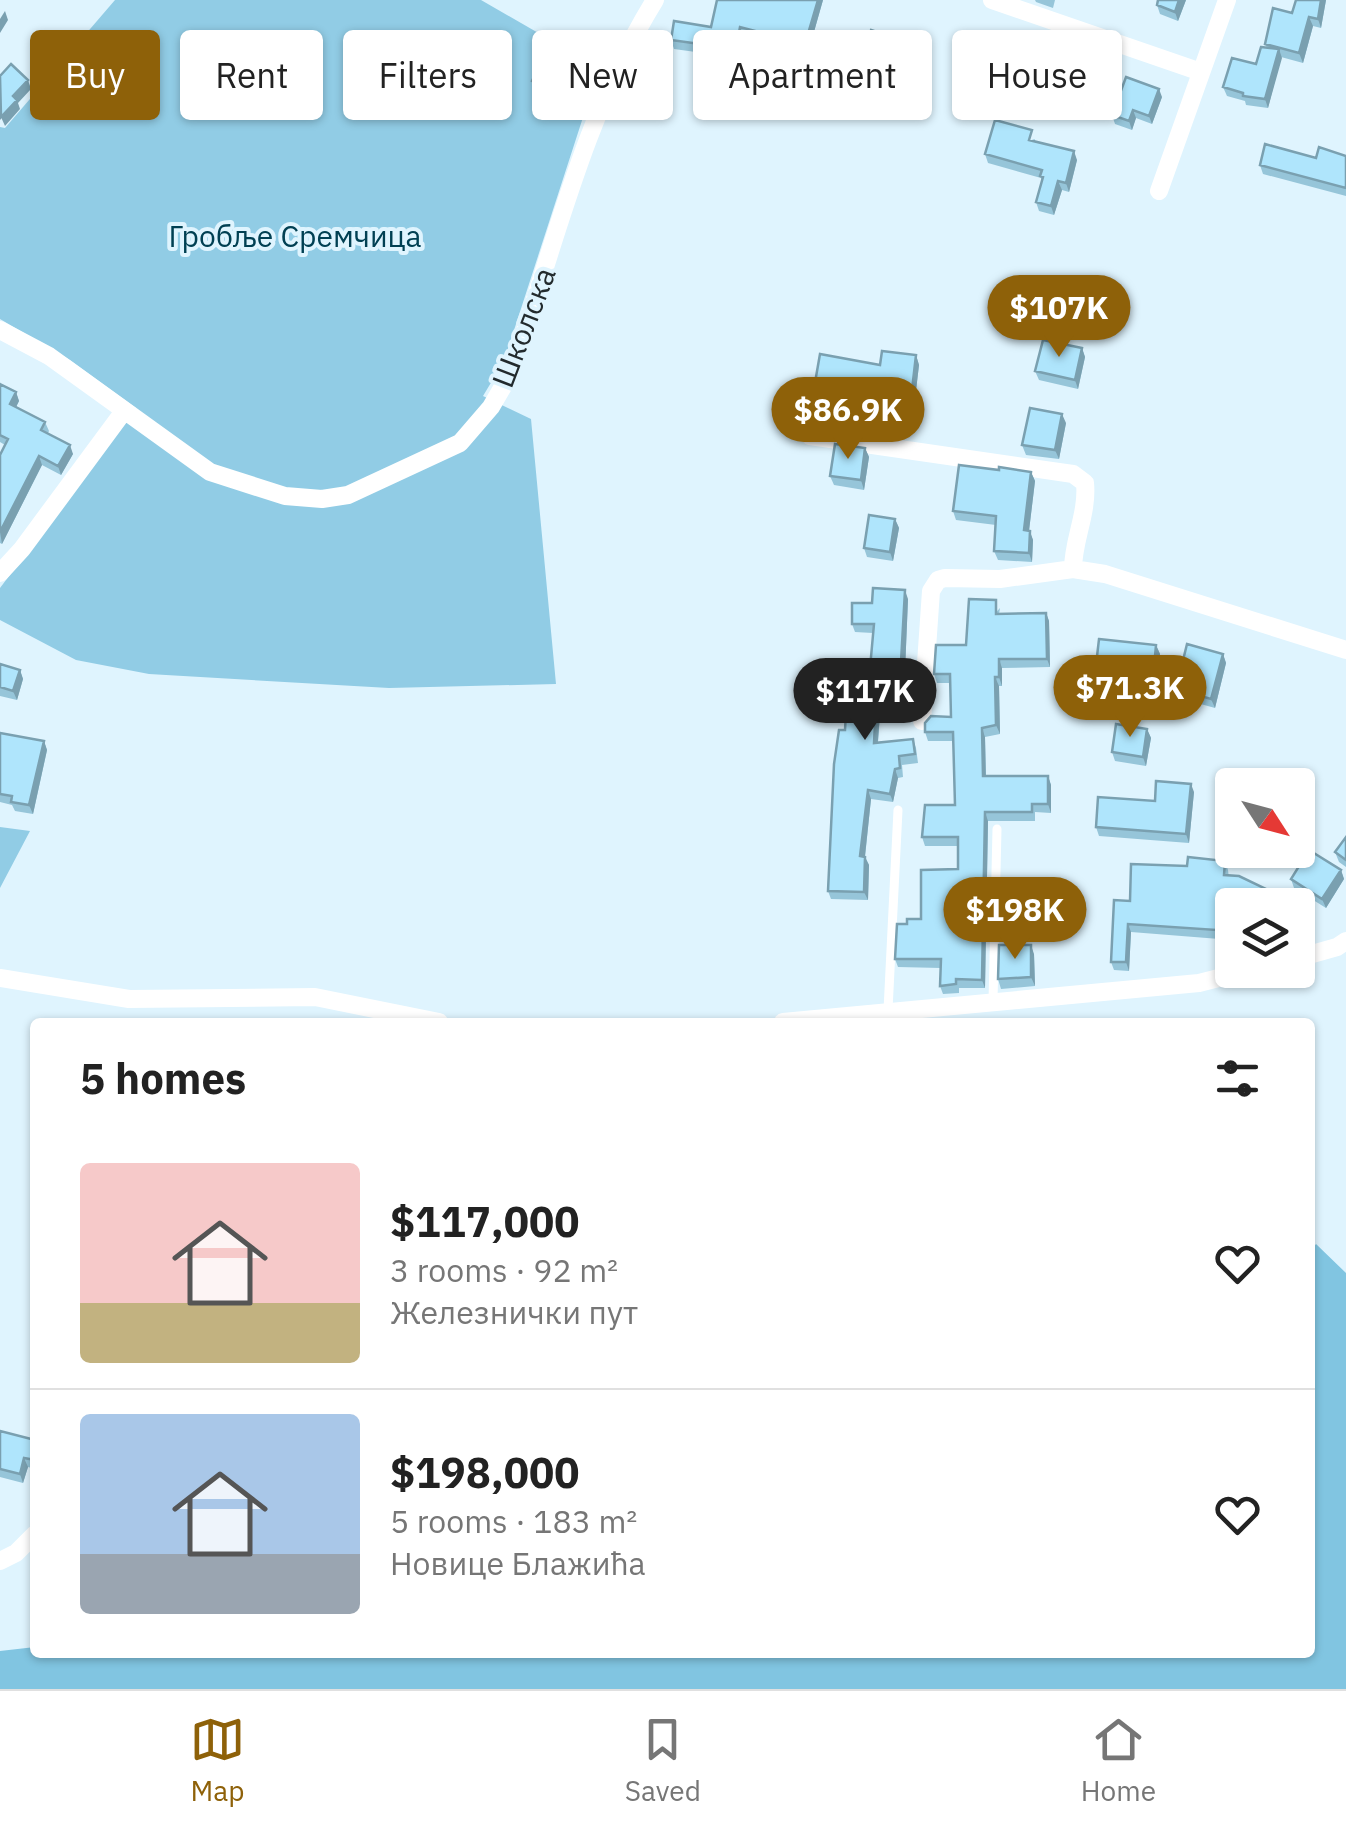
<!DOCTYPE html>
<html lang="en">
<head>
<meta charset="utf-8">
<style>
	:root { --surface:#fff; --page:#f6f6f6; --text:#222; --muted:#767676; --line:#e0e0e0; --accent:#8e6109 }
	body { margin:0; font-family:"IBM Plex Sans",sans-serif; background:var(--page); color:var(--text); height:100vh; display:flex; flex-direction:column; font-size:38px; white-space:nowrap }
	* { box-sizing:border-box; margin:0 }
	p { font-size:32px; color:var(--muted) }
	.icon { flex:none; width:55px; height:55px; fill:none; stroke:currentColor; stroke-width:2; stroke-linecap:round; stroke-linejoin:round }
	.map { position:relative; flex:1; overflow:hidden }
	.details { position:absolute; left:30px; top:1018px; width:1285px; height:640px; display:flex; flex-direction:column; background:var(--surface); border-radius:10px; box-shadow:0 2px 8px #0004 }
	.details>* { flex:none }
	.guide { position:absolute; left:30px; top:30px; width:1288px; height:90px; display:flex; gap:20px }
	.needle { width:65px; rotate:126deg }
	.buttons { position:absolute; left:1215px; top:768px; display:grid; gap:20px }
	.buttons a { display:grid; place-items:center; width:100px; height:100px; border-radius:10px; background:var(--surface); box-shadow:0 2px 8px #0004; font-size:50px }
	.price { position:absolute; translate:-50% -85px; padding:0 22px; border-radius:35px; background:var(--accent); color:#fff; font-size:32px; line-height:65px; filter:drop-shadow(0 2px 5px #0008) }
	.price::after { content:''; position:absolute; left:50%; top:60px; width:30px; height:22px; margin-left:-15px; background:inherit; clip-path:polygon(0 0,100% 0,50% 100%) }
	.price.selected { background:#222; color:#fff }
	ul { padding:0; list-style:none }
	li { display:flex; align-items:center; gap:30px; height:250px; padding:0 50px }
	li+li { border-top:2px solid var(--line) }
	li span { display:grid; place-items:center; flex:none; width:280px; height:200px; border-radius:10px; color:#555 }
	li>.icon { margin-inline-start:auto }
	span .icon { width:120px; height:120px; fill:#fffc; stroke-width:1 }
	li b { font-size:42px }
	h2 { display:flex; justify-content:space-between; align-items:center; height:120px; padding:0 50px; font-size:42px }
	.tag { padding:0 35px; border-radius:10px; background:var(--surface); box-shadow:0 2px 8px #0004; font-size:35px; line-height:90px }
	.tag.selected { background:var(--accent); color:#fff }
	.dock { display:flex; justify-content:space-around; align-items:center; height:140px; border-top:2px solid var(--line); background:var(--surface); font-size:28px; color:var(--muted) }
	.dock a { display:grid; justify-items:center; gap:5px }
	.dock .selected { color:var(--accent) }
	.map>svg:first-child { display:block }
</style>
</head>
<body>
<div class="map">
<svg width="1346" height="1689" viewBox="0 0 1346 1689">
	<rect width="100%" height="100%" fill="#dff4fe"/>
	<!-- green -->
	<path fill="#91cce5" d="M115,0H481L599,68L504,361L483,396L531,419L556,684L389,688L149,674L76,660L0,620V588L136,408L70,360L0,319V127L5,128Z
		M0,827L30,831L0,888Z"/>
	<!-- forest -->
	<path fill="#81c5e1" d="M1316,1244L1346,1273V1689H0V1651L35,1647V1652H1310V1252Z"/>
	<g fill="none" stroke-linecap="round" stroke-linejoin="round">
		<!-- lane -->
		<path stroke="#fff" stroke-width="9" d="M993,1001L997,829
			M888,1010L898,810"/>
		<!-- street -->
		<path stroke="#fff" stroke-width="18" d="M992,0L1201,72
			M1159,191L1227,0
			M0,330L49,356L210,472L285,496L322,499L348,495L460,443L491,407L512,371C554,246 585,113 655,0
			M810,436L1073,474L1085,483C1088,513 1073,540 1073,569
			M0,573L22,549L124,411
			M922,721L931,591L938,580L945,578L1000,579L1073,569L1105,574L1346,650
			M1298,958L1337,947L1346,941
			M0,978L129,999L315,997L439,1022
			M783,1022L1199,983L1250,970
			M0,1561L16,1553L35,1534"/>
	</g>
	<!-- wall -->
	<path fill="#96c5d9" d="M823,0L808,53L743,36L739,58L674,49L671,40L711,27Z
		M1035,0H1055L1053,8L1036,2Z
		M1158,0H1186L1178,21L1160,14L1157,5Z
		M1326,0L1321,28L1313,26L1303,63L1281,57L1268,108L1246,105L1245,101L1227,96L1223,87L1256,64L1267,48L1265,44L1292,13Z
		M897,43L903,45L907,54L887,117L871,113L868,104L874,84L863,77L860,68Z
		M571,46L576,60L554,103L537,95L532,81Z
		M847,58L835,101L809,93L807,85Z
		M1162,97L1152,124L1136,118L1132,130L1115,124L1112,115Z
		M1035,139L1034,141L1077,160L1069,192L1062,190L1054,215L1039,211L1036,202L1042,182L1041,178L988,163L985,154Z
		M1346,156V196L1263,174L1260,165Z
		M1082,348L1085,357L1078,389L1039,380L1035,371Z
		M916,355L919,365L915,399L857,393L856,398L849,397L846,409L816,403L813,394L880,365Z
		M0,384L16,392L19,401L16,407L45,422L49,431L48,433L73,454L61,475L42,465L2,544L0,543V455L5,445L0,442Z
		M1066,423L1059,459L1026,455L1022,445Z
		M865,448L869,457L864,490L834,485L830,476Z
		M999,470L1031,472L1035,481L1029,531L1033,540L1032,562L998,560L994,551L996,525L956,520L953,511Z
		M895,519L899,528L893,561L867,557L864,548Z
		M908,599L905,671L890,670L886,714H880L878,743L913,739L916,748L918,763L902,765L903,777L898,778L893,802L871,799L865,857L869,865L868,900L831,899L828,891L845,730L869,679L873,633L855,632L852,624L872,603Z
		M1000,608L999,614L1046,613L1049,621L1050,667L1002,668V686H999L1000,734L985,737L986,776H1048L1051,785V813L1035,812V821H988L985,988H959V993L943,994L940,986L941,968L898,967L895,959L907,924L921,919L958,869V846H925L922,837L955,805L954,741H928L925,732L951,717V683H937L934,674L966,645Z
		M1156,645L1160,654L1156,687L1118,684L1115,676L1099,674L1096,665Z
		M1223,654L1226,663L1215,708L1179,698L1176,689Z
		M0,664L20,670L23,679L17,700L0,696Z
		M1147,729L1151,738L1146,766L1115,761L1112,752Z
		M0,733L44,741L47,750L33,814L15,811L12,805L0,802Z
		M1194,792L1189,843L1099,836L1096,827Z
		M1346,837V867L1339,862L1335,852Z
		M1225,861L1228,870L1232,905V918L1230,917L1232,940L1131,932L1129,971L1114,970L1111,962L1130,901L1187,866Z
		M1341,870L1344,879L1326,908L1294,888L1291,879Z
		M1034,954L1035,986L1001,989L998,979Z
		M0,1431L35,1440V1469L28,1467L23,1483L0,1477Z"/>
	<!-- shaded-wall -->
	<path fill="#7aa0b0" d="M818,0H823L808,53L805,44Z
		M1179,0H1186L1178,21L1175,12Z
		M1321,0H1326L1321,28L1318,19Z
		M5,11L8,20L0,33V19Z
		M1309,17L1313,26L1303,63L1299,53Z
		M740,27L743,36L739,58L736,49Z
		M903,45L907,54L887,117L884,108Z
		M571,46L576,60L554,103L549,90Z
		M1279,49L1282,58L1268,108L1265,99Z
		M845,50L847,58L835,101L832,93Z
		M28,80L31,89L18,103L20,109L5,126L1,117L13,96Z
		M1159,89L1162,97L1152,124L1149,116Z
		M1133,110L1136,118L1132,130L1129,121Z
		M1074,151L1077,160L1069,192L1066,183Z
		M1058,181L1062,190L1054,215L1051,206Z
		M1082,348L1085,357L1078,389L1075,380Z
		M916,355L919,365L915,399L912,390Z
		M845,388L849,397L846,409L843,400Z
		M16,392L19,401L13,413L10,404Z
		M1062,414L1066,423L1059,459L1055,450Z
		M70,445L73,454L61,475L58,466Z
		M865,448L869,457L864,490L861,480Z
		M39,456L42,465L2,544L0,532Z
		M1031,472L1035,481L1028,539L1024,530Z
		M895,519L899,528L893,561L890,552Z
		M1030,531L1033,540L1032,562L1029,553Z
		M905,590L908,599L905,671L901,662Z
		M1046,613L1049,621L1050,667L1047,659Z
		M1156,645L1160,654L1156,687L1153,678Z
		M1223,654L1226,663L1215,708L1211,699Z
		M999,659L1002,668V686L999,677Z
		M887,661L890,670L886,714L883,705Z
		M20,670L23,679L17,700L13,691Z
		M995,677L999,686L1000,734L996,725Z
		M876,705L880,714L877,752L874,743Z
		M982,728L985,737L986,784L983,776Z
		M1147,729L1151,738L1146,766L1143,757Z
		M44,741L47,750L33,814L29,805Z
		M895,769L898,778L893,802L890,794Z
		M1048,776L1051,785V813L1048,804Z
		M1191,784L1194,792L1189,843L1186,834Z
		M868,790L871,799L864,865L860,856Z
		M985,812L988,821L985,988L982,980Z
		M865,857L869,865L868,900L864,892Z
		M1341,870L1344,879L1326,908L1322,899Z
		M1128,924L1131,932L1129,971L1126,962Z
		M1031,945L1034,954L1035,986L1031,977Z
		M24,1458L28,1467L23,1483L20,1474Z"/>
	<!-- building -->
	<path fill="#afe5fc" stroke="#7aa0b0" stroke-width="2.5" d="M717,0H818L805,44L740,27L736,49L671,40L674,21L711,27Z
		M1158,0H1179L1175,12L1157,5Z
		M1296,0H1321L1318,19L1309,17L1299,53L1265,44L1273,8L1292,13Z
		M871,30L895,38L894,42L903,45L884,108L868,104L876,77L860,68Z
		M553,38L571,46L549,90L532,81Z
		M819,43L845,50L832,93L807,85Z
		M1261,47L1279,49L1265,99L1243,96V93L1223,87L1232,58L1256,64Z
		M11,64L28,80L13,96L17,100L1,117L0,76Z
		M1126,77L1159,89L1149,116L1133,110L1129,121L1112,115Z
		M995,120L1032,130L1029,140L1074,151L1066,183L1058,181L1051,206L1036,202L1043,177L1040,176L1042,170L985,154Z
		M1265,144L1316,158L1319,147L1346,156V188L1260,165Z
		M1043,340L1082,348L1075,380L1035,371Z
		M882,351L916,355L912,390L854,384L853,389L845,388L843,400L813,394L820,354L880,365Z
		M0,384L16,392L10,404L45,422L41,430L70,445L58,466L39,456L0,532V455L8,439L0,435Z
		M1030,408L1062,414L1055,450L1022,445Z
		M835,444L865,448L861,480L830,476Z
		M959,465L999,470V467L1031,472L1024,530L1030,531L1029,553L994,551L996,516L953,511Z
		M869,515L895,519L890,552L864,548Z
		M873,588L905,590L901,662L887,661L883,705H876L874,743L913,739L915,754L899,756L900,768L895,769L890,794L868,790L860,856L865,857L864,892L828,891L834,764L839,730H845L848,678L869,679L874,624H852V603H872Z
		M969,599L996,600V614L1046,613L1047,659H999V677H995L996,725L982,728L983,776H1048V804H1032V812H985L982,980L956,979V984L940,986L941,959H895L897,924H907V919H921V870L958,869V837H922L925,805H955L953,732H925V723L931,716L951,717L950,674H934L936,645H966Z
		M1099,639L1156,645L1153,678L1115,675V667L1096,665Z
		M1187,644L1223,654L1211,699L1176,689Z
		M0,664L20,670L13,691L0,687Z
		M1116,724L1147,729L1143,757L1112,752Z
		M0,733L44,741L29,805L11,802L12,796L0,794Z
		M1156,781L1191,784L1186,834L1096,827L1098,797L1155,801Z
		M1346,837V860L1335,852Z
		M1309,850L1341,870L1322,899L1291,879Z
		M1188,857L1225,861L1224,875L1239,876L1287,899L1284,905H1232V911L1227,908L1231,931L1128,924L1126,962H1111L1114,900L1130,901L1131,864L1187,866Z
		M999,945H1031V977L998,979Z
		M0,1431L35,1440V1460L24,1458L20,1474L0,1469Z"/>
	<g text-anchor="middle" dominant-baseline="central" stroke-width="8" stroke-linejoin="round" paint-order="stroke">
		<!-- park labels -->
		<g font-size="30" fill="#014053" stroke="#dff4fe">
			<text x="295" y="235">Гробље Сремчица</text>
		</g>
		<!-- street labels -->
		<g font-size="30" fill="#222a2d" stroke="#dff4fe">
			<text transform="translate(523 327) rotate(-69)">Школска</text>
		</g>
	</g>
</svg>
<div class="buttons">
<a><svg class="needle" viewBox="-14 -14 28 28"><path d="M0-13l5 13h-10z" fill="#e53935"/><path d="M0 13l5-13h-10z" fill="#767676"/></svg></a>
<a><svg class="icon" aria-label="layers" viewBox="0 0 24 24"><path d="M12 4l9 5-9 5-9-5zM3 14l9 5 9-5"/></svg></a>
</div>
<b class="price" style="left:1059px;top:360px">$107K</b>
<b class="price" style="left:848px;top:462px">$86.9K</b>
<b class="price" style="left:1130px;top:740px">$71.3K</b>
<b class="price selected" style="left:865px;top:743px">$117K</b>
<b class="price" style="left:1015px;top:962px">$198K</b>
<div class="guide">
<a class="tag selected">Buy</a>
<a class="tag">Rent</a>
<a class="tag">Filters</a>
<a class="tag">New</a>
<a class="tag">Apartment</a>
<a class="tag">House</a>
</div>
<section class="details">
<h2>5 homes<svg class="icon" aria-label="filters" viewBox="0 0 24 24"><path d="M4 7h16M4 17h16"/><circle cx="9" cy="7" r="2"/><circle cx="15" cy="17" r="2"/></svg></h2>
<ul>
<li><span style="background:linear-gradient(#f6c9c9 70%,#c2b280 0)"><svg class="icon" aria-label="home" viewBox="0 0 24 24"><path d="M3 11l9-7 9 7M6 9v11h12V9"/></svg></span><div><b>$117,000</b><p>3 rooms · 92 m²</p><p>Железнички пут</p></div><svg class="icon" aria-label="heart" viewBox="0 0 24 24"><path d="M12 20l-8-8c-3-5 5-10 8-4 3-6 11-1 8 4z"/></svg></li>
<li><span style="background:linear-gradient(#a9c7e8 70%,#9aa5b1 0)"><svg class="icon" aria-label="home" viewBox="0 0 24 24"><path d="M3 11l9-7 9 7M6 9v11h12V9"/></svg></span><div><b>$198,000</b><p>5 rooms · 183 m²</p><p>Новице Блажића</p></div><svg class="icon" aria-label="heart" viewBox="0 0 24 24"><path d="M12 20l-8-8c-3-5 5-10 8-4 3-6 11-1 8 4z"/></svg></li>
</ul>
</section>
</div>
<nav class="dock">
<a class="selected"><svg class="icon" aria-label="map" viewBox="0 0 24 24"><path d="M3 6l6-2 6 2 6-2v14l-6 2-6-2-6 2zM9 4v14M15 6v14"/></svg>Map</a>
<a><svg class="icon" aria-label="saved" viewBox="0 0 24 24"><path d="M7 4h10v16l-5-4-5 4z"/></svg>Saved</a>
<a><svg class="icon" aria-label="home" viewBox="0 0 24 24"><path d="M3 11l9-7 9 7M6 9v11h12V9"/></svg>Home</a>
</nav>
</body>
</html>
